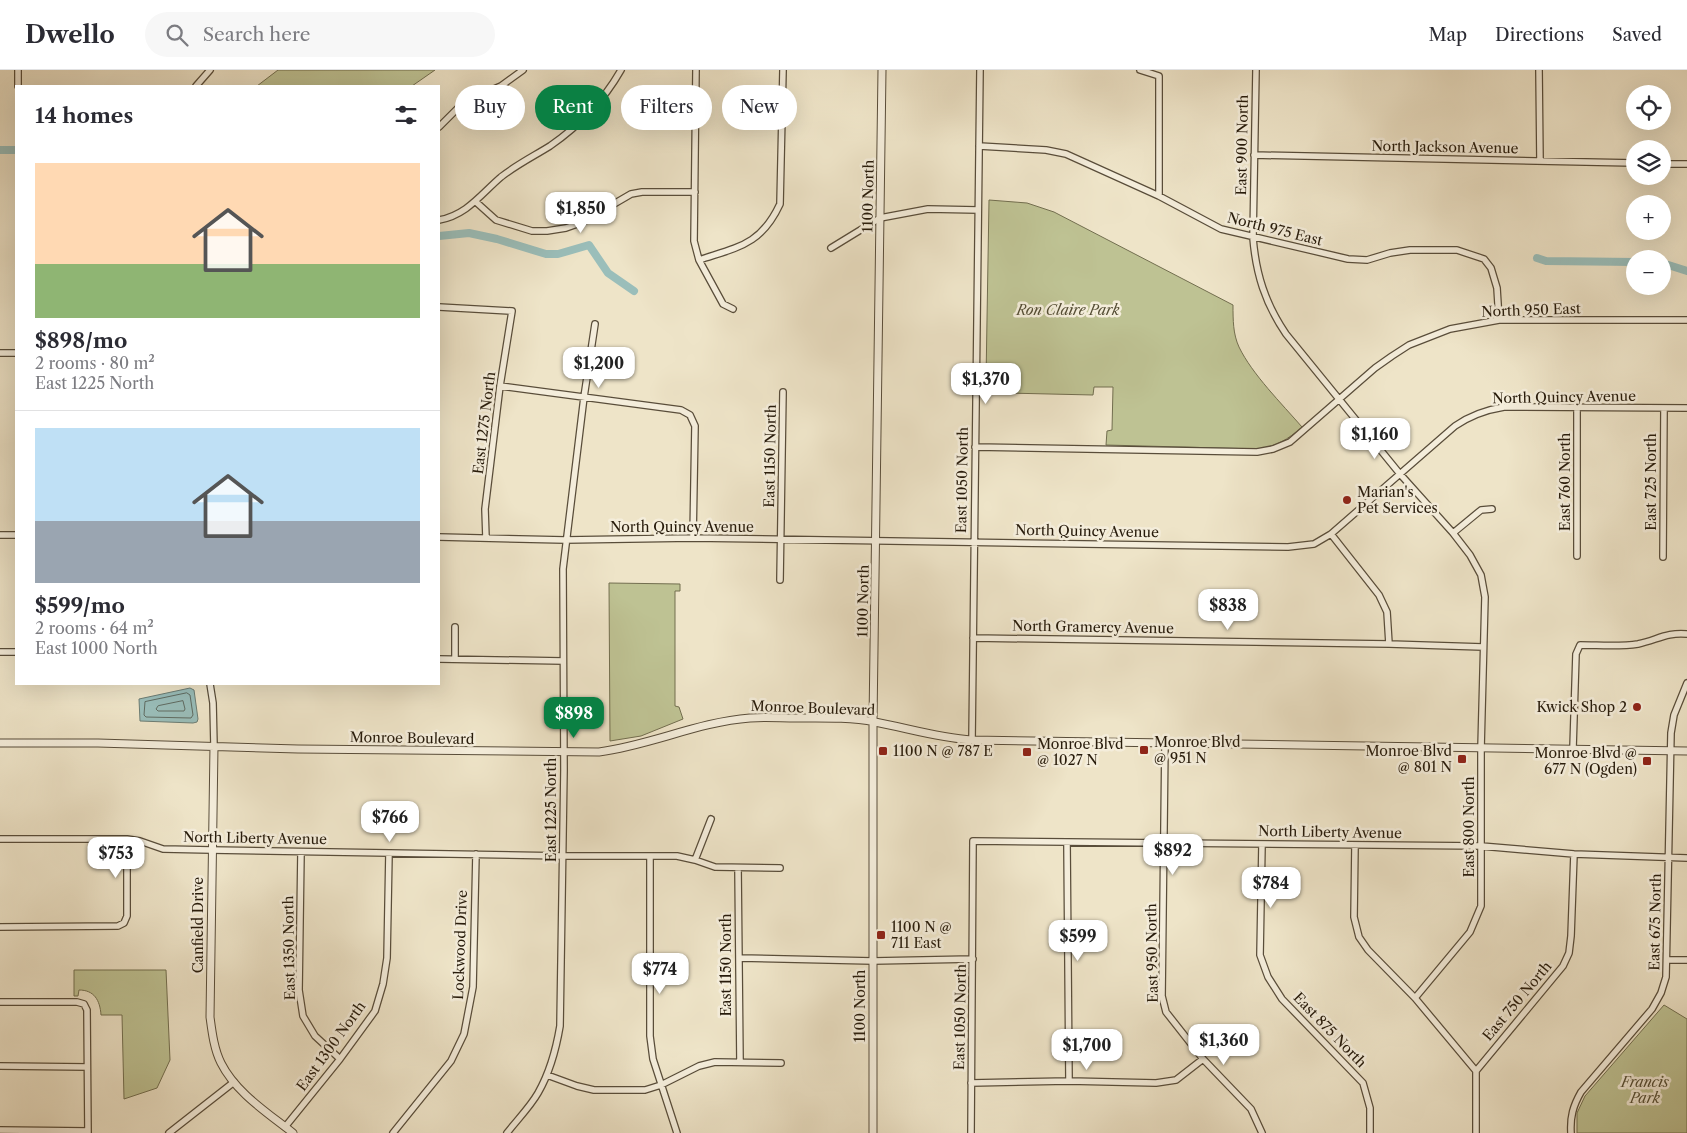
<!DOCTYPE html>
<html lang="en">
<head>
<meta charset="utf-8">
<style>
	:root { --surface:#fff; --page:#f7f7f7; --text:#2b2b33; --muted:#7c7c81; --line:#e1e1e2; --accent:#0b8043 }
	body { margin:0; font-family:"Libre Caslon Text",serif; background:var(--page); color:var(--text); height:100vh; display:flex; flex-direction:column; font-size:19px; white-space:nowrap }
	* { box-sizing:border-box; margin:0 }
	p { font-size:16px; color:var(--muted) }
	.icon { flex:none; width:28px; height:28px; fill:none; stroke:currentColor; stroke-width:2; stroke-linecap:round; stroke-linejoin:round }
	.map { position:relative; flex:1; overflow:hidden }
	.details { position:absolute; left:15px; top:15px; width:425px; height:600px; display:flex; flex-direction:column; background:var(--surface); border-radius:0px; box-shadow:0 5px 20px #0002 }
	.details>* { flex:none }
	.guide { position:absolute; left:455px; top:15px; width:475px; height:45px; display:flex; gap:10px }
	.tools { position:absolute; left:1626px; top:15px; display:grid; gap:10px }
	.tools a { display:grid; place-items:center; width:45px; height:45px; border-radius:50%; background:var(--surface); box-shadow:0 5px 20px #0002; font-size:25px }
	.price { position:absolute; translate:-50% -42px; padding:0 11px; border-radius:10px; background:#fff; color:#222; font-size:16px; line-height:32px; filter:drop-shadow(0 1px 2px #0008) }
	.price::after { content:''; position:absolute; left:50%; top:30px; width:15px; height:11px; margin-left:-8px; background:inherit; clip-path:polygon(0 0,100% 0,50% 100%) }
	.price.on { background:var(--accent); color:#fff }
	ul { padding:0; list-style:none }
	li { display:grid; align-content:center; gap:10px; height:265px; padding:0 20px }
	li+li { border-top:1px solid var(--line) }
	li span { display:grid; place-items:center; height:155px; border-radius:0px; color:#555 }
	li>.icon { margin-inline-start:auto }
	span .icon { width:90px; height:90px; fill:#fffc; stroke-width:1 }
	li b { font-size:21px }
	h2 { display:flex; justify-content:space-between; align-items:center; height:60px; padding:0 20px; font-size:21px }
	.tag { padding:0 18px; border-radius:22px; background:var(--surface); box-shadow:0 5px 20px #0002; font-size:18px; line-height:45px }
	.tag.on { background:var(--accent); color:#fff }
	header { display:flex; align-items:center; gap:30px; box-sizing:border-box; height:70px; padding:0 25px; background:var(--surface); border-bottom:1px solid var(--line) }
	header strong { font-size:24px }
	nav { display:flex; gap:28px; margin-inline-start:auto; font-size:18px }
	.search { width:350px; height:45px; background:var(--page); display:flex; align-items:center; gap:12px; box-sizing:border-box; padding:0 18px; border-radius:28px; color:var(--muted); font-size:19px }
	.map>svg:first-child { display:block }
</style>
</head>
<body>
<header>
<strong>Dwello</strong>
<div class="search"><svg class="icon" aria-label="search" viewBox="0 0 24 24"><circle cx="10" cy="10" r="6"/><path d="M15 15l6 6"/></svg>Search here</div>
<nav><a>Map</a><a>Directions</a><a>Saved</a></nav>
</header>
<div class="map">
<svg width="1687" height="1063" viewBox="0 0 1687 1063">
	<rect width="100%" height="100%" fill="#eee4c8"/>
	<filter id="stains"><feTurbulence type="fractalNoise" baseFrequency=".004" numOctaves="4"/><feColorMatrix values="0 0 0 0 .2 0 0 0 0 .09 0 0 0 0 .02 0 0 0 .5 -.17"/></filter>
	<radialGradient id="worn" r=".72"><stop offset=".6" stop-color="#630" stop-opacity="0"/><stop offset="1" stop-color="#630" stop-opacity=".3"/></radialGradient>
	<!-- green -->
	<path fill="#bec293" stroke="#726e4f" d="M278,0H435L412,16H257Z
		M989,130L1027,133L1054,142L1233,235C1233,250 1233,264 1239,277C1252,304 1282,334 1302,357C1287,370 1277,376 1258,379L1106,375L1107,361L1112,360L1113,317H1094L1093,325L1006,323V311L986,310Z
		M609,513L680,514V521H675V636L679,637L683,649L641,666L610,671Z
		M74,900H166L170,990L157,1018L124,1029L122,945H101C100,930 94,920 79,920L78,926H74Z
		M1664,935L1687,949V1063H1577V1043L1585,1026Z"/>
	<!-- water -->
	<path fill="#9abeba" stroke="#6c7d74" d="M190,618L194,620L198,649L197,652L193,653L140,651L139,629Z"/>
	<g fill="none" stroke-linecap="round" stroke-linejoin="round">
		<!-- shore -->
		<path stroke="#606c62" stroke-width="1" d="M187,623L190,625L193,645L191,648L146,647L144,645L145,632Z
			M183,631L185,639L184,641H158L156,639L158,636Z"/>
		<!-- canal -->
		<path stroke="#9abeba" stroke-width="8" d="M0,80H16
			M439,166L469,163L497,169L546,184H558L589,175L608,203L634,221
			M1537,188L1546,191L1635,192
			M1662,193L1687,201"/>
		<!-- minor casing -->
		<g stroke="#594d3a" stroke-width="8">
			<path id="minor" d="M18,0V16
				M696,0L694,171L699,190L723,234L733,239
				M1140,0L1159,6V126
				M1256,0L1253,168C1256,204 1265,233 1286,264L1400,404L1453,463L1470,485L1481,505L1485,527L1481,678V836L1470,862L1415,928
				M1539,0L1540,91
				M196,16L210,0
				M439,57L457,39L466,31L501,16L523,0
				M979,76L1046,80L1066,84L1159,126L1221,159L1348,189L1367,190L1390,183L1410,180H1457L1484,189L1491,198L1497,218L1499,250
				M1254,85L1635,93
				M1662,94H1687
				M476,132L496,150L532,161H547L566,158L583,152L631,124L642,122H695
				M439,150C467,145 481,124 501,107C516,95 534,86 550,76C579,56 604,30 621,0
				M831,178L880,148L928,139L978,140
				M699,190C738,177 761,175 780,134L783,0
				M439,237L512,241L500,316L485,439L486,468
				M0,283H16
				M500,316L681,340L690,345L695,356L693,468
				M975,377L1257,382L1273,379L1290,372L1375,298L1392,286L1409,275L1450,259L1499,250H1687
				M1453,463L1481,440L1492,439
				M1331,464L1379,525L1387,542L1389,574
				M0,465H16
				M439,467L565,470L693,468L1288,477L1314,474L1331,464L1455,356C1471,345 1485,340 1504,337L1687,338
				M1577,486V338
				M1663,487L1664,338
				M780,510L783,322
				M973,568L1389,574L1483,577
				M0,582H16
				M439,589L563,591
				M455,589V557
				M210,614L213,633L214,676
				M972,670L980,0
				M1165,672L1162,926L1166,942L1203,989L1251,1039L1262,1063
				M1573,678L1576,584L1580,575C1599,575 1619,577 1638,574C1657,570 1667,562 1687,564
				M0,769H127L140,771L163,779L211,780L564,786H677L695,790L715,797L780,798
				M1067,773L1069,1011
				M1262,774L1260,885L1268,907L1282,929L1363,1013L1370,1038V1063
				M1355,775L1354,847L1359,867L1368,880L1415,928L1476,1001V1063
				M301,782L299,920L303,946L315,966L340,989
				M650,787V966L653,989L677,1063
				M695,790L711,749
				M738,798L740,992
				M0,857L118,856L124,853L127,846V769
				M739,888L873,891L973,889
				M1667,890H1687
				M0,932H77L84,934L87,940L88,1063
				M0,996L87,997
				M1476,1001L1563,896L1569,883L1571,866L1574,784
				M547,1005L577,1016L594,1020H645L661,1015L699,996L715,992L781,993
				M971,1013L1069,1011L1156,1013L1176,1010L1203,989
				M285,1057L340,989L375,941L383,914L387,888L389,783
				M0,1060L88,1061
				M169,1063L234,1012
				M393,1063L451,991L464,964L473,917L476,784
				M507,1063C517,1050 530,1037 538,1023C550,1002 556,980 560,956L564,700L563,499L584,327L595,254
				M971,1063L973,771L1481,776L1574,784L1687,788
				M1571,1063C1570,1047 1573,1036 1581,1022L1652,939L1661,923L1666,907L1671,663L1674,645L1687,613"/>
		</g>
		<!-- tertiary casing -->
		<g stroke="#594d3a" stroke-width="9">
			<path id="tertiary" d="M0,673H98L298,679L599,682C651,675 698,652 750,648C765,647 781,648 796,648C822,648 849,647 875,652C907,658 939,668 972,670L1687,681
				M214,676L210,947C212,962 214,979 221,993C236,1023 268,1043 293,1063
				M873,1063V651L882,0"/>
		</g>
		<!-- minor -->
		<use href="#minor" stroke="#f4eddb" stroke-width="5.5"/>
		<!-- tertiary -->
		<use href="#tertiary" stroke="#f4eddb" stroke-width="7"/>
	</g>
	<!-- markers -->
	<g fill="#8f2418" stroke="#f4eddb" stroke-width="2">
		<circle cx="1347" cy="430" r="5"/>
		<circle cx="1637" cy="637" r="5"/>
		<rect x="1139" y="675" width="10" height="10" rx="2.5"/>
		<rect x="878" y="676" width="10" height="10" rx="2.5"/>
		<rect x="1022" y="677" width="10" height="10" rx="2.5"/>
		<rect x="1457" y="684" width="10" height="10" rx="2.5"/>
		<rect x="1642" y="686" width="10" height="10" rx="2.5"/>
		<rect x="876" y="860" width="10" height="10" rx="2.5"/>
	</g>
	<g text-anchor="middle" dominant-baseline="central" stroke-width="5" stroke-linejoin="round" paint-order="stroke">
		<!-- street labels -->
		<g font-size="14" fill="#271b0b" stroke="#f4eddb">
			<text transform="translate(1242 75) rotate(-89)">East 900 North</text>
			<text transform="translate(1445 77) rotate(1)">North Jackson Avenue</text>
			<text transform="translate(868 126) rotate(-89)">1100 North</text>
			<text transform="translate(1275 159) rotate(14)">North 975 East</text>
			<text transform="translate(1531 240) rotate(-2)">North 950 East</text>
			<text transform="translate(1564 327) rotate(-1)">North Quincy Avenue</text>
			<text transform="translate(484 353) rotate(-83)">East 1275 North</text>
			<text transform="translate(770 386) rotate(-89)">East 1150 North</text>
			<text transform="translate(962 410) rotate(-89)">East 1050 North</text>
			<text transform="translate(1565 412) rotate(-90)">East 760 North</text>
			<text transform="translate(1651 412) rotate(-90)">East 725 North</text>
			<text x="682" y="457">North Quincy Avenue</text>
			<text transform="translate(1087 461) rotate(1)">North Quincy Avenue</text>
			<text transform="translate(863 531) rotate(-89)">1100 North</text>
			<text transform="translate(1093 557) rotate(1)">North Gramercy Avenue</text>
			<text transform="translate(813 638) rotate(2)">Monroe Boulevard</text>
			<text transform="translate(412 668) rotate(1)">Monroe Boulevard</text>
			<text transform="translate(551 740) rotate(-90)">East 1225 North</text>
			<text transform="translate(1469 757) rotate(-90)">East 800 North</text>
			<text transform="translate(1330 762) rotate(1)">North Liberty Avenue</text>
			<text transform="translate(255 768) rotate(1)">North Liberty Avenue</text>
			<text transform="translate(1655 852) rotate(-89)">East 675 North</text>
			<text transform="translate(198 855) rotate(-90)">Canfield Drive</text>
			<text transform="translate(460 875) rotate(-88)">Lockwood Drive</text>
			<text transform="translate(289 878) rotate(-91)">East 1350 North</text>
			<text transform="translate(1152 883) rotate(-91)">East 950 North</text>
			<text transform="translate(726 895) rotate(-90)">East 1150 North</text>
			<text transform="translate(1517 931) rotate(-50)">East 750 North</text>
			<text transform="translate(860 936) rotate(-90)">1100 North</text>
			<text transform="translate(960 947) rotate(-89)">East 1050 North</text>
			<text transform="translate(1330 960) rotate(46)">East 875 North</text>
			<text transform="translate(331 976) rotate(-54)">East 1300 North</text>
		</g>
		<!-- park labels -->
		<g font-size="14" font-style="italic" fill="#544d34" stroke="#f4eddb">
			<text x="1068" y="240">Ron Claire Park</text>
			<text x="1645" y="1012">Francis<tspan x="1645" dy="16">Park</tspan></text>
		</g>
		<!-- poi labels -->
		<g font-size="14" fill="#271b0b" stroke="#f4eddb" text-anchor="start">
			<text x="1357" y="422">Marian's<tspan x="1357" dy="16">Pet Services</tspan></text>
			<text x="1627" y="637" text-anchor="end">Kwick Shop 2</text>
			<text x="1154" y="672">Monroe Blvd<tspan x="1154" dy="16">@ 951 N</tspan></text>
			<text x="1037" y="674">Monroe Blvd<tspan x="1037" dy="16">@ 1027 N</tspan></text>
			<text x="893" y="681">1100 N @ 787 E</text>
			<text x="1452" y="681" text-anchor="end">Monroe Blvd<tspan x="1452" dy="16">@ 801 N</tspan></text>
			<text x="1637" y="683" text-anchor="end">Monroe Blvd @<tspan x="1637" dy="16">677 N (Ogden)</tspan></text>
			<text x="891" y="857">1100 N @<tspan x="891" dy="16">711 East</tspan></text>
		</g>
	</g>
	<rect width="100%" height="100%" filter="url(#stains)"/>
	<rect width="100%" height="100%" fill="url(#worn)"/>
</svg>
<div class="tools">
<a><svg class="icon" aria-label="locate" viewBox="0 0 24 24"><circle cx="12" cy="12" r="6"/><path d="M12 2v4M12 18v4M2 12h4M18 12h4"/></svg></a>
<a><svg class="icon" aria-label="layers" viewBox="0 0 24 24"><path d="M12 4l9 5-9 5-9-5zM3 14l9 5 9-5"/></svg></a>
<a>+</a>
<a>−</a>
</div>
<b class="price" style="left:581px;top:164px">$1,850</b>
<b class="price" style="left:599px;top:319px">$1,200</b>
<b class="price" style="left:986px;top:335px">$1,370</b>
<b class="price" style="left:1375px;top:390px">$1,160</b>
<b class="price" style="left:1228px;top:561px">$838</b>
<b class="price on" style="left:574px;top:669px">$898</b>
<b class="price" style="left:390px;top:773px">$766</b>
<b class="price" style="left:1173px;top:806px">$892</b>
<b class="price" style="left:116px;top:809px">$753</b>
<b class="price" style="left:1271px;top:839px">$784</b>
<b class="price" style="left:1078px;top:892px">$599</b>
<b class="price" style="left:660px;top:925px">$774</b>
<b class="price" style="left:1224px;top:996px">$1,360</b>
<b class="price" style="left:1087px;top:1001px">$1,700</b>
<div class="guide">
<a class="tag">Buy</a>
<a class="tag on">Rent</a>
<a class="tag">Filters</a>
<a class="tag">New</a>
</div>
<section class="details">
<h2>14 homes<svg class="icon" aria-label="filters" viewBox="0 0 24 24"><path d="M4 7h16M4 17h16"/><circle cx="9" cy="7" r="2"/><circle cx="15" cy="17" r="2"/></svg></h2>
<ul>
<li><span style="background:linear-gradient(#ffd9b3 65%,#8fb573 0)"><svg class="icon" aria-label="home" viewBox="0 0 24 24"><path d="M3 11l9-7 9 7M6 9v11h12V9"/></svg></span><div><b>$898/mo</b><p>2 rooms · 80 m²</p><p>East 1225 North</p></div></li>
<li><span style="background:linear-gradient(#bfe0f5 60%,#9aa5b1 0)"><svg class="icon" aria-label="home" viewBox="0 0 24 24"><path d="M3 11l9-7 9 7M6 9v11h12V9"/></svg></span><div><b>$599/mo</b><p>2 rooms · 64 m²</p><p>East 1000 North</p></div></li>
</ul>
</section>
</div>
</body>
</html>
